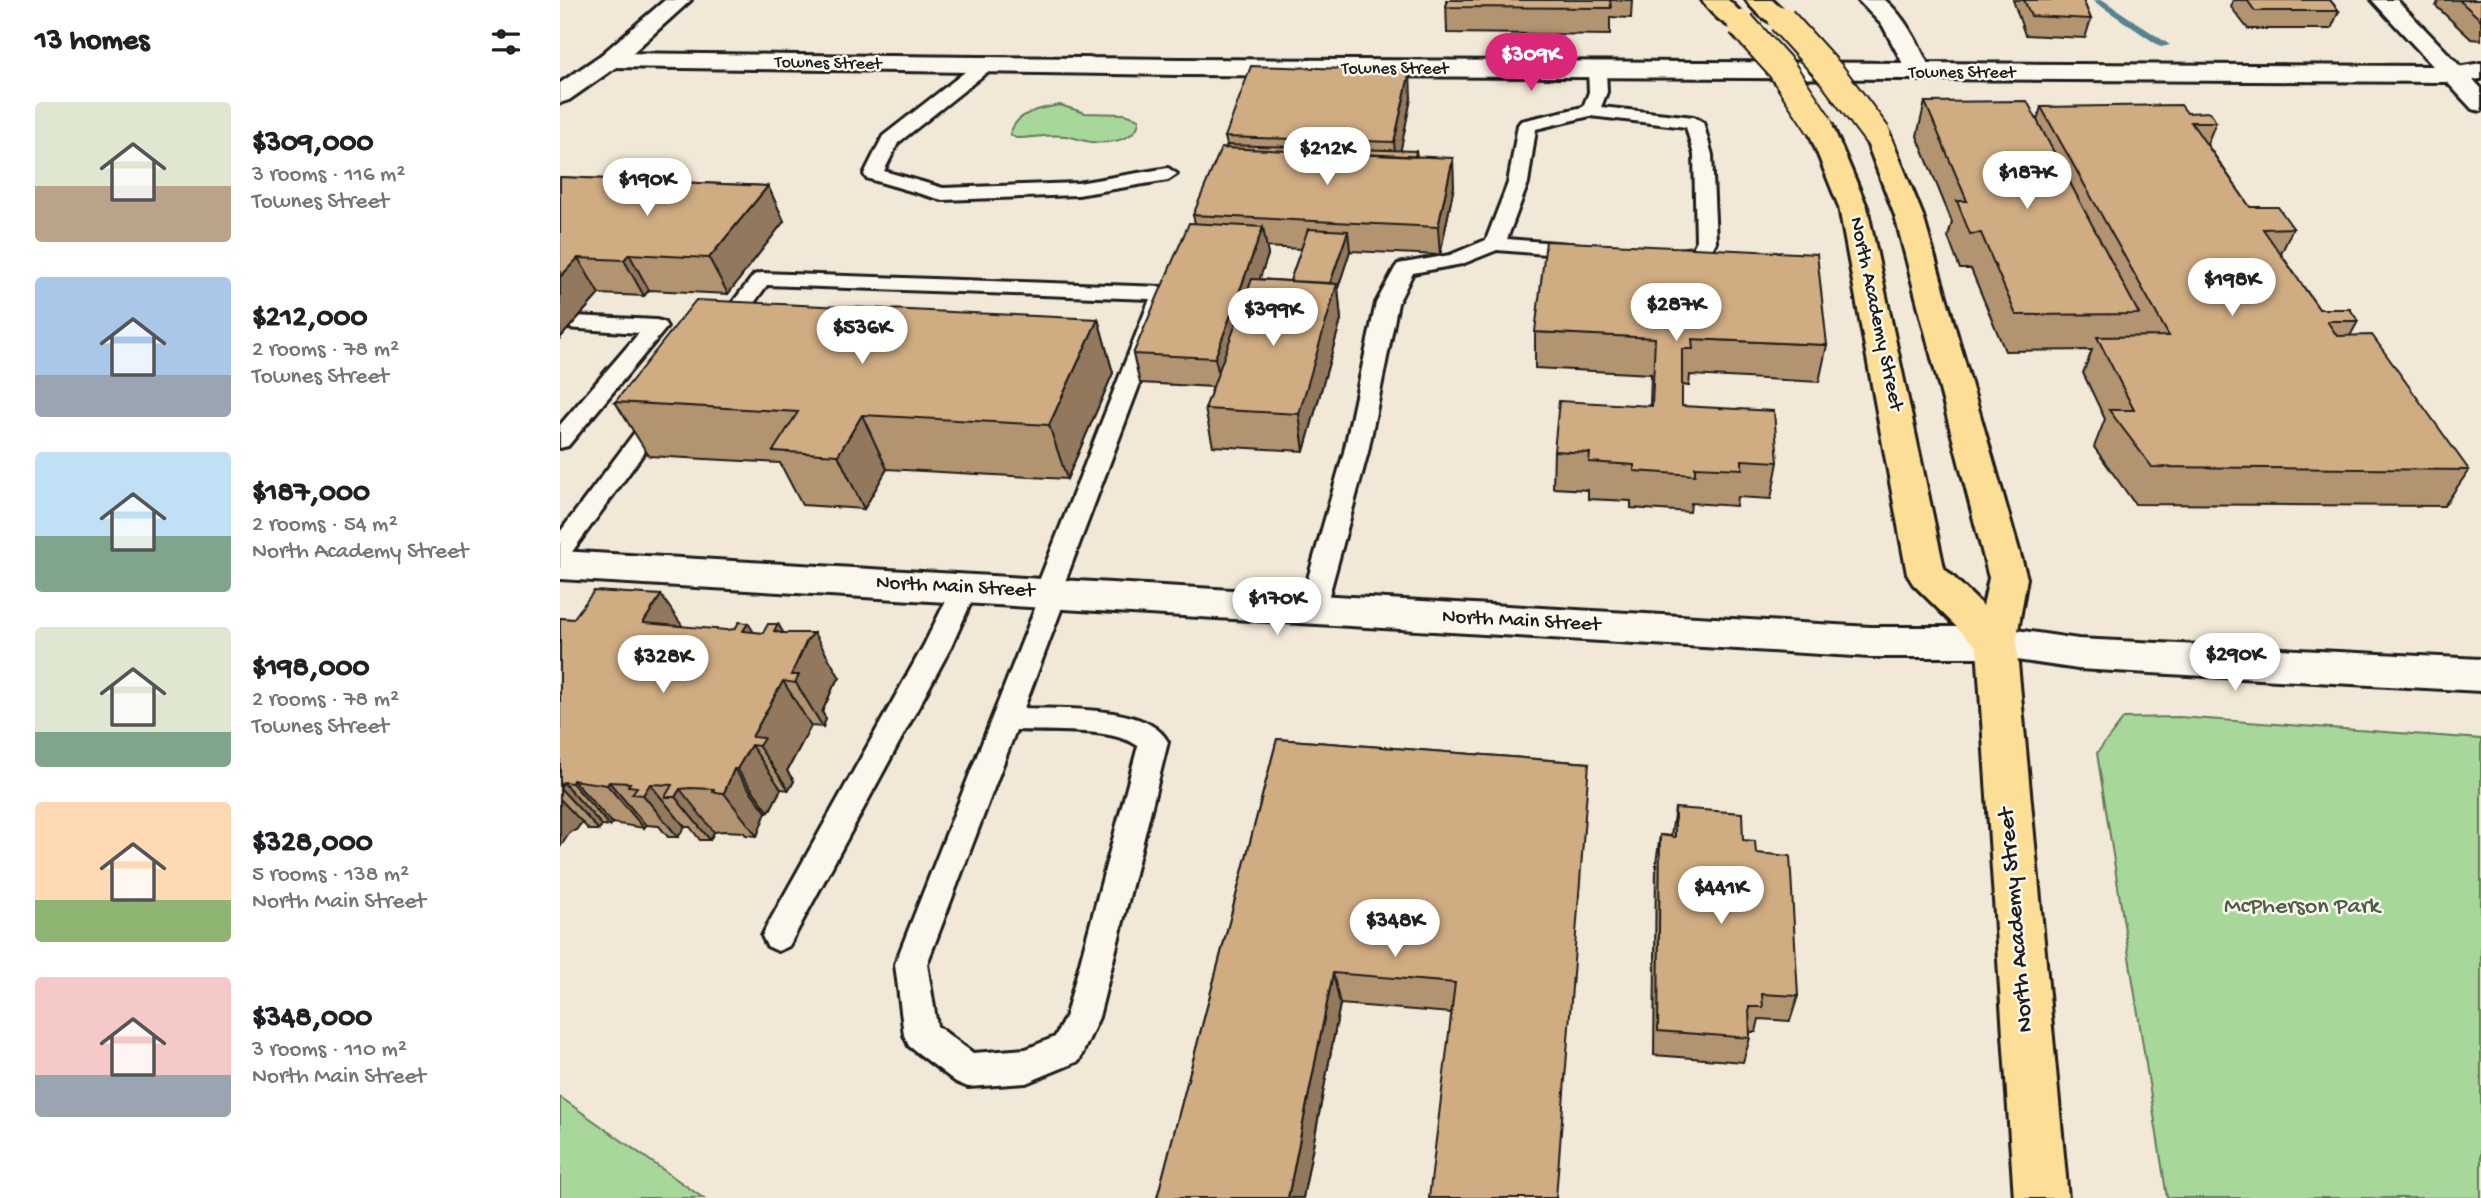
<!DOCTYPE html>
<html lang="en">
<head>
<meta charset="utf-8">
<style>
	:root { --surface:#fff; --page:#f6f6f6; --text:#202124; --muted:#757577; --accent:#db2777 }
	body { margin:0; font-family:"Gochi Hand",sans-serif; background:var(--page); color:var(--text); height:100vh; display:flex; flex-direction:column; font-size:26px; white-space:nowrap }
	* { box-sizing:border-box; margin:0 }
	p { font-size:23px; color:var(--muted) }
	.icon { flex:none; width:38px; height:38px; fill:none; stroke:currentColor; stroke-width:2; stroke-linecap:round; stroke-linejoin:round }
	.map { position:relative; flex:1; overflow:hidden }
	.side { display:flex; flex-direction:column; background:var(--surface); width:560px }
	.side>* { flex:none }
	.price { position:absolute; translate:-50% -60px; padding:0 16px; border-radius:24px; background:#fff; color:#222; font-size:23px; line-height:46px; filter:drop-shadow(0 2px 4px #0008) }
	.price::after { content:''; position:absolute; left:50%; top:42px; width:21px; height:16px; margin-left:-10px; background:inherit; clip-path:polygon(0 0,100% 0,50% 100%) }
	.price.active { background:var(--accent); color:#fff }
	ul { padding:0; list-style:none }
	li { display:flex; align-items:center; gap:21px; height:175px; padding:0 35px }
	li span { display:grid; place-items:center; flex:none; width:196px; height:140px; border-radius:7px; color:#555 }
	li>.icon { margin-inline-start:auto }
	span .icon { width:84px; height:84px; fill:#fffc; stroke-width:1 }
	li b { font-size:30px }
	h2 { display:flex; justify-content:space-between; align-items:center; height:84px; padding:0 35px; font-size:30px }
	main { display:flex; flex:1; min-height:0 }
	.map>svg:first-child { display:block }
</style>
</head>
<body>
<main>
<section class="side">
<h2>13 homes<svg class="icon" aria-label="filters" viewBox="0 0 24 24"><path d="M4 7h16M4 17h16"/><circle cx="9" cy="7" r="2"/><circle cx="15" cy="17" r="2"/></svg></h2>
<ul>
<li><span style="background:linear-gradient(#dfe7d0 60%,#b9a48a 0)"><svg class="icon" aria-label="home" viewBox="0 0 24 24"><path d="M3 11l9-7 9 7M6 9v11h12V9"/></svg></span><div><b>$309,000</b><p>3 rooms · 116 m²</p><p>Townes Street</p></div></li>
<li><span style="background:linear-gradient(#a9c7e8 70%,#9aa5b1 0)"><svg class="icon" aria-label="home" viewBox="0 0 24 24"><path d="M3 11l9-7 9 7M6 9v11h12V9"/></svg></span><div><b>$212,000</b><p>2 rooms · 78 m²</p><p>Townes Street</p></div></li>
<li><span style="background:linear-gradient(#bfe0f5 60%,#7fa58c 0)"><svg class="icon" aria-label="home" viewBox="0 0 24 24"><path d="M3 11l9-7 9 7M6 9v11h12V9"/></svg></span><div><b>$187,000</b><p>2 rooms · 54 m²</p><p>North Academy Street</p></div></li>
<li><span style="background:linear-gradient(#dfe7d0 75%,#7fa58c 0)"><svg class="icon" aria-label="home" viewBox="0 0 24 24"><path d="M3 11l9-7 9 7M6 9v11h12V9"/></svg></span><div><b>$198,000</b><p>2 rooms · 78 m²</p><p>Townes Street</p></div></li>
<li><span style="background:linear-gradient(#ffd9b3 70%,#8fb573 0)"><svg class="icon" aria-label="home" viewBox="0 0 24 24"><path d="M3 11l9-7 9 7M6 9v11h12V9"/></svg></span><div><b>$328,000</b><p>5 rooms · 138 m²</p><p>North Main Street</p></div></li>
<li><span style="background:linear-gradient(#f6c9c9 70%,#9aa5b1 0)"><svg class="icon" aria-label="home" viewBox="0 0 24 24"><path d="M3 11l9-7 9 7M6 9v11h12V9"/></svg></span><div><b>$348,000</b><p>3 rooms · 110 m²</p><p>North Main Street</p></div></li>
</ul>
</section>
<div class="map">
<svg width="1921" height="1198" viewBox="0 0 1921 1198">
	<rect width="100%" height="100%" fill="#f2e8d7"/>
	<filter id="ink" filterUnits="userSpaceOnUse"><feTurbulence type="fractalNoise" baseFrequency=".0143" numOctaves="2"/><feDisplacementMap in="SourceGraphic" scale="14" xChannelSelector="R" yChannelSelector="G"/><feConvolveMatrix kernelMatrix="1 2 1 2 8 2 1 2 1" color-interpolation-filters="sRGB"/></filter>
	<g filter="url(#ink)">
		<!-- green -->
		<path fill="#a7d899" stroke="#627a5a" stroke-width="2" d="M500,105L525,113L565,114L579,119C579,140 549,144 532,142C522,141 514,137 505,136C489,134 472,138 456,138L450,134C456,112 481,108 500,105Z
			M1619,717L1921,739V1198H1607L1537,753L1564,718Z
			M0,1097L143,1198H0Z"/>
		<g fill="none" stroke-linecap="round" stroke-linejoin="round">
			<!-- stream -->
			<path fill="#578392" fill-rule="evenodd" d="M1532,0H1543L1610,45L1601,47Z"/>
			<!-- lane casing -->
			<g stroke="#1c1c1c" stroke-width="6">
				<path id="lane" d="M425,60L431,61L434,65L431,69L338,143L324,171L383,188L518,183L608,168L617,174L608,180L518,195L382,200L306,178L304,174L323,136L419,61Z
					M1037,65L1046,70L1047,92L1041,107L1134,117L1143,122L1152,155L1156,242L1148,257C1135,261 1118,264 1105,260L1102,256L1105,252L1133,248L1136,242L1134,155L1126,127L1030,116L976,129L968,183L947,239L1021,245L1028,247L1031,251L1028,255L1021,257L937,250L902,264L853,273L838,303L808,452L765,610L761,617L752,620L743,617L739,610L784,452L816,303L835,268L838,264L890,255L926,240L948,183L958,125L961,121L1023,107L1029,92L1028,70Z
					M201,273L603,287L610,289L614,293L503,587L507,594L464,708C502,710 589,704 608,742L539,1017L519,1061L466,1083L408,1087L396,1082L349,1046L344,1035L335,964L478,601L474,594L590,299L207,285L170,336H154L151,331L154,326L194,275ZM456,730C489,732 553,727 578,746L506,1015L495,1037L466,1049L413,1053L377,1026L367,964Z
					M14,316L96,320L104,322L107,327L8,446L0,448V425L79,333L6,328L3,323L6,318Z
					M101,405L109,408L113,413L109,418L9,556L0,559V532L93,408Z
					M404,579L413,582L417,589L391,647L229,946L218,951L207,946L202,936L207,926L364,645L395,582Z"/>
			</g>
			<!-- street casing -->
			<g stroke="#1c1c1c" stroke-width="6">
				<path id="street" d="M105,0H131L59,65L9,100L0,103V83L41,55Z
					M1298,0H1325C1347,19 1359,46 1372,72L1368,77L1359,80L1350,77L1323,26Z
					M1921,63V79L1894,82L1885,79L1881,74L1885,69Z"/>
			</g>
			<!-- secondary casing -->
			<g stroke="#1c1c1c" stroke-width="6">
				<path id="secondary" d="M1812,0H1837L1921,88V111L1912,109L1887,82L620,75L50,67L41,65L38,60L41,55L50,53L620,59L1873,66Z
					M0,551L1311,627H1436L1518,639L1921,659V691L1518,669L1436,657H1311L0,579Z"/>
			</g>
			<!-- highway casing -->
			<g stroke="#1c1c1c" stroke-width="6">
				<path id="highway" d="M1142,0H1168L1193,24L1190,29C1171,34 1152,15 1142,0Z
					M1186,0H1212L1234,20L1230,25C1213,29 1196,14 1186,0Z
					M1259,117L1268,119L1272,125L1307,207L1384,568L1423,606L1429,578L1335,216L1304,135L1308,129L1317,127L1326,129L1330,135L1363,216L1467,578L1456,642L1508,1198H1454L1417,647L1353,584L1347,574L1279,207L1246,125L1250,119Z"/>
			</g>
			<!-- lane -->
			<use href="#lane" fill="#fbf7ec" fill-rule="evenodd"/>
			<!-- street -->
			<use href="#street" fill="#fbf7ec" fill-rule="evenodd"/>
			<!-- secondary -->
			<use href="#secondary" fill="#fbf7ec" fill-rule="evenodd"/>
			<!-- highway -->
			<use href="#highway" fill="#fcde96" fill-rule="evenodd"/>
			<!-- highway-bridge casing -->
			<g stroke="#1c1c1c" stroke-width="31" stroke-linecap="butt">
				<path id="highway-bridge" d="M1222,20L1272,75L1317,135
					M1181,24L1221,68L1259,125"/>
			</g>
			<!-- highway-bridge -->
			<use href="#highway-bridge" stroke="#fcde96" stroke-width="27"/>
		</g>
		<!-- wall -->
		<path fill="#b39470" stroke="#1c1c1c" stroke-width="2" fill-rule="evenodd" d="M886,0H1072L1071,18L1050,17V35L887,33Z
			M1453,0H1523L1531,19L1525,38L1465,35Z
			M1673,0H1770L1779,11L1771,29H1688L1671,7Z
			M1879,0H1921V40L1911,39L1876,6Z
			M851,98L840,151H856L857,157L894,186L880,255L790,251L778,288L781,320L744,451L653,446L645,409L653,387L580,383L573,354L635,223L633,215L666,148L667,145L665,137ZM706,247L741,249L730,281L699,279L708,255Z
			M1365,102L1477,120L1481,107L1627,113L1656,122L1647,144L1690,207L1733,228L1721,254L1759,309L1798,321L1790,336L1909,470L1884,506L1575,504L1534,447L1545,419L1523,373L1532,350L1445,351L1411,269H1400L1388,237L1392,222L1357,136Z
			M0,177L208,186L224,221L168,294L89,290L84,296L39,294L0,338Z
			M538,319L553,373L507,479L327,469L304,509L242,505L220,463L89,456L55,402Z
			M975,332L1267,345L1259,382L1130,375L1129,386L1122,385V406L1218,462L1211,499L1177,497L1176,506L1131,503L1130,512L1071,508V501L1028,499V490L993,488L994,451L1090,406L1091,374L975,368Z
			M0,618L203,633L218,624L223,633L280,678L274,685L262,712L266,719L263,727L251,726L227,771L234,781L229,790L221,789L209,812H206L197,836L186,835L183,832L164,831L154,832L150,840H140L130,827H125L118,837H108L99,826L86,825L84,828L52,823L50,826L42,825L39,830H29L22,822L16,830L10,832L0,847Z
			M717,739L1029,763L891,1013L780,1004L743,1198H597Z
			M1115,808L1183,840L1196,853L1238,996L1230,1021L1199,1019L1196,1032H1190V1038L1183,1062L1094,1055L1096,863L1100,835L1111,836Z"/>
		<!-- shaded-wall -->
		<path fill="#92785b" stroke="#1c1c1c" stroke-width="2" d="M850,71L851,98L838,164H836L834,142Z
			M893,158L894,186L880,255L878,227Z
			M208,186L224,221L168,294L149,258Z
			M703,227L708,255L662,388L655,358Z
			M788,231L790,251L778,288L781,320L744,451L739,414L765,298Z
			M69,254L89,290L84,296L64,260Z
			M18,258L39,294L0,338V277Z
			M538,319L553,373L507,479L489,425Z
			M302,415L327,469L304,509L278,455Z
			M101,595L132,640L83,623Z
			M188,623L217,668L183,631Z
			M218,624L239,658L247,640L254,633L280,678L274,685L262,712L266,719L263,727L231,675L214,631Z
			M223,681L251,726L227,771L234,781L229,790L192,737Z
			M191,745L221,789L209,812L177,769Z
			M174,769L206,812L197,836L164,793Z
			M13,780L52,823L50,826L12,783Z
			M3,782L42,825L39,830L0,788Z
			M49,782L86,825L84,828L47,785Z
			M90,784L125,827L118,837L83,795Z
			M120,789L154,832L150,840L115,797Z
			M0,799L22,822L16,830L10,832L0,847Z
			M773,973L780,1004L743,1198H728Z"/>
		<!-- building -->
		<path fill="#d0ac82" stroke="#1c1c1c" stroke-width="2" d="M887,0H1050L1051,8L886,7Z
			M1464,0H1523L1531,19L1471,16Z
			M1687,0H1770L1779,11H1695Z
			M1899,0H1921V20Z
			M691,66L850,71L834,142L665,137Z
			M1467,101L1579,314L1456,315L1421,233L1410,234L1397,201H1407L1365,102Z
			M1621,105L1627,113L1650,112L1656,122H1631L1690,207H1718L1733,228L1703,229L1759,309H1790L1798,321H1767L1777,336L1812,335L1909,470L1592,467L1549,410H1574L1537,337L1609,336L1481,107Z
			M667,145L856,151L855,157L666,148Z
			M661,148L893,158L878,227L633,215Z
			M0,177L208,186L149,258L69,254L64,260L18,258L0,277Z
			M629,223L703,227L655,358L573,354Z
			M748,229L788,231L770,283L730,281Z
			M986,241L1257,254L1267,345L1132,339L1133,349H1122V406L1214,411L1218,462L1182,460V469L1135,467V475L1074,471V465L1029,462L1030,453L994,451L999,401L1092,406L1095,338L975,332Z
			M692,279L777,284L739,414L645,409Z
			M136,300L538,319L489,425L302,415L278,455L213,451L238,412L55,402Z
			M34,591L101,595L83,623L166,630L175,629L179,622L188,623L183,631L203,633L208,624H218L214,631L221,633H254L247,640L231,675H239L235,683L223,681L192,737L204,738L199,746L191,745L177,769H174L164,793L153,792L154,789L130,788L120,789L115,797H105L112,785L90,784L83,795L72,794L77,787L68,786L70,783L49,782L47,785L13,780L12,783L3,782L0,787V618L13,619Z
			M717,739L1029,763L996,1198H869L895,983L773,973L728,1198H597Z
			M1115,808L1182,813L1183,840L1195,841L1196,853L1230,856L1238,996L1202,994L1203,1007H1189L1190,1038L1098,1031L1100,835L1115,837Z"/>
	</g>
	<g text-anchor="middle" dominant-baseline="central" stroke-width="5" stroke-linejoin="round" paint-order="stroke">
		<!-- far-street labels -->
		<g font-size="18" fill="#1c1c1c" stroke="#fbf7ec">
			<text transform="translate(268 64) rotate(1)">Townes Street</text>
			<text x="835" y="69">Townes Street</text>
			<text x="1402" y="73">Townes Street</text>
		</g>
		<!-- street labels -->
		<g font-size="21" fill="#1c1c1c" stroke="#fbf7ec">
			<text transform="translate(1315 314) rotate(78)">North Academy Street</text>
			<text transform="translate(395 588) rotate(3)">North Main Street</text>
			<text transform="translate(961 622) rotate(3)">North Main Street</text>
		</g>
		<!-- near-park labels -->
		<g font-size="24" fill="#4d5e48" stroke="#fbf7ec">
			<text x="1742" y="907">McPherson Park</text>
		</g>
		<!-- near-street labels -->
		<g font-size="24" fill="#1c1c1c" stroke="#fbf7ec">
			<text transform="translate(1457 920) rotate(-95)">North Academy Street</text>
		</g>
	</g>
</svg>
<b class="price active" style="left:971px;top:93px">$309K</b>
<b class="price" style="left:767px;top:187px">$212K</b>
<b class="price" style="left:1467px;top:211px">$187K</b>
<b class="price" style="left:87px;top:218px">$190K</b>
<b class="price" style="left:1672px;top:318px">$198K</b>
<b class="price" style="left:1116px;top:343px">$287K</b>
<b class="price" style="left:713px;top:348px">$399K</b>
<b class="price" style="left:302px;top:366px">$536K</b>
<b class="price" style="left:717px;top:637px">$170K</b>
<b class="price" style="left:1675px;top:693px">$290K</b>
<b class="price" style="left:103px;top:695px">$328K</b>
<b class="price" style="left:1161px;top:926px">$441K</b>
<b class="price" style="left:835px;top:959px">$348K</b>
</div>
</main>
</body>
</html>
